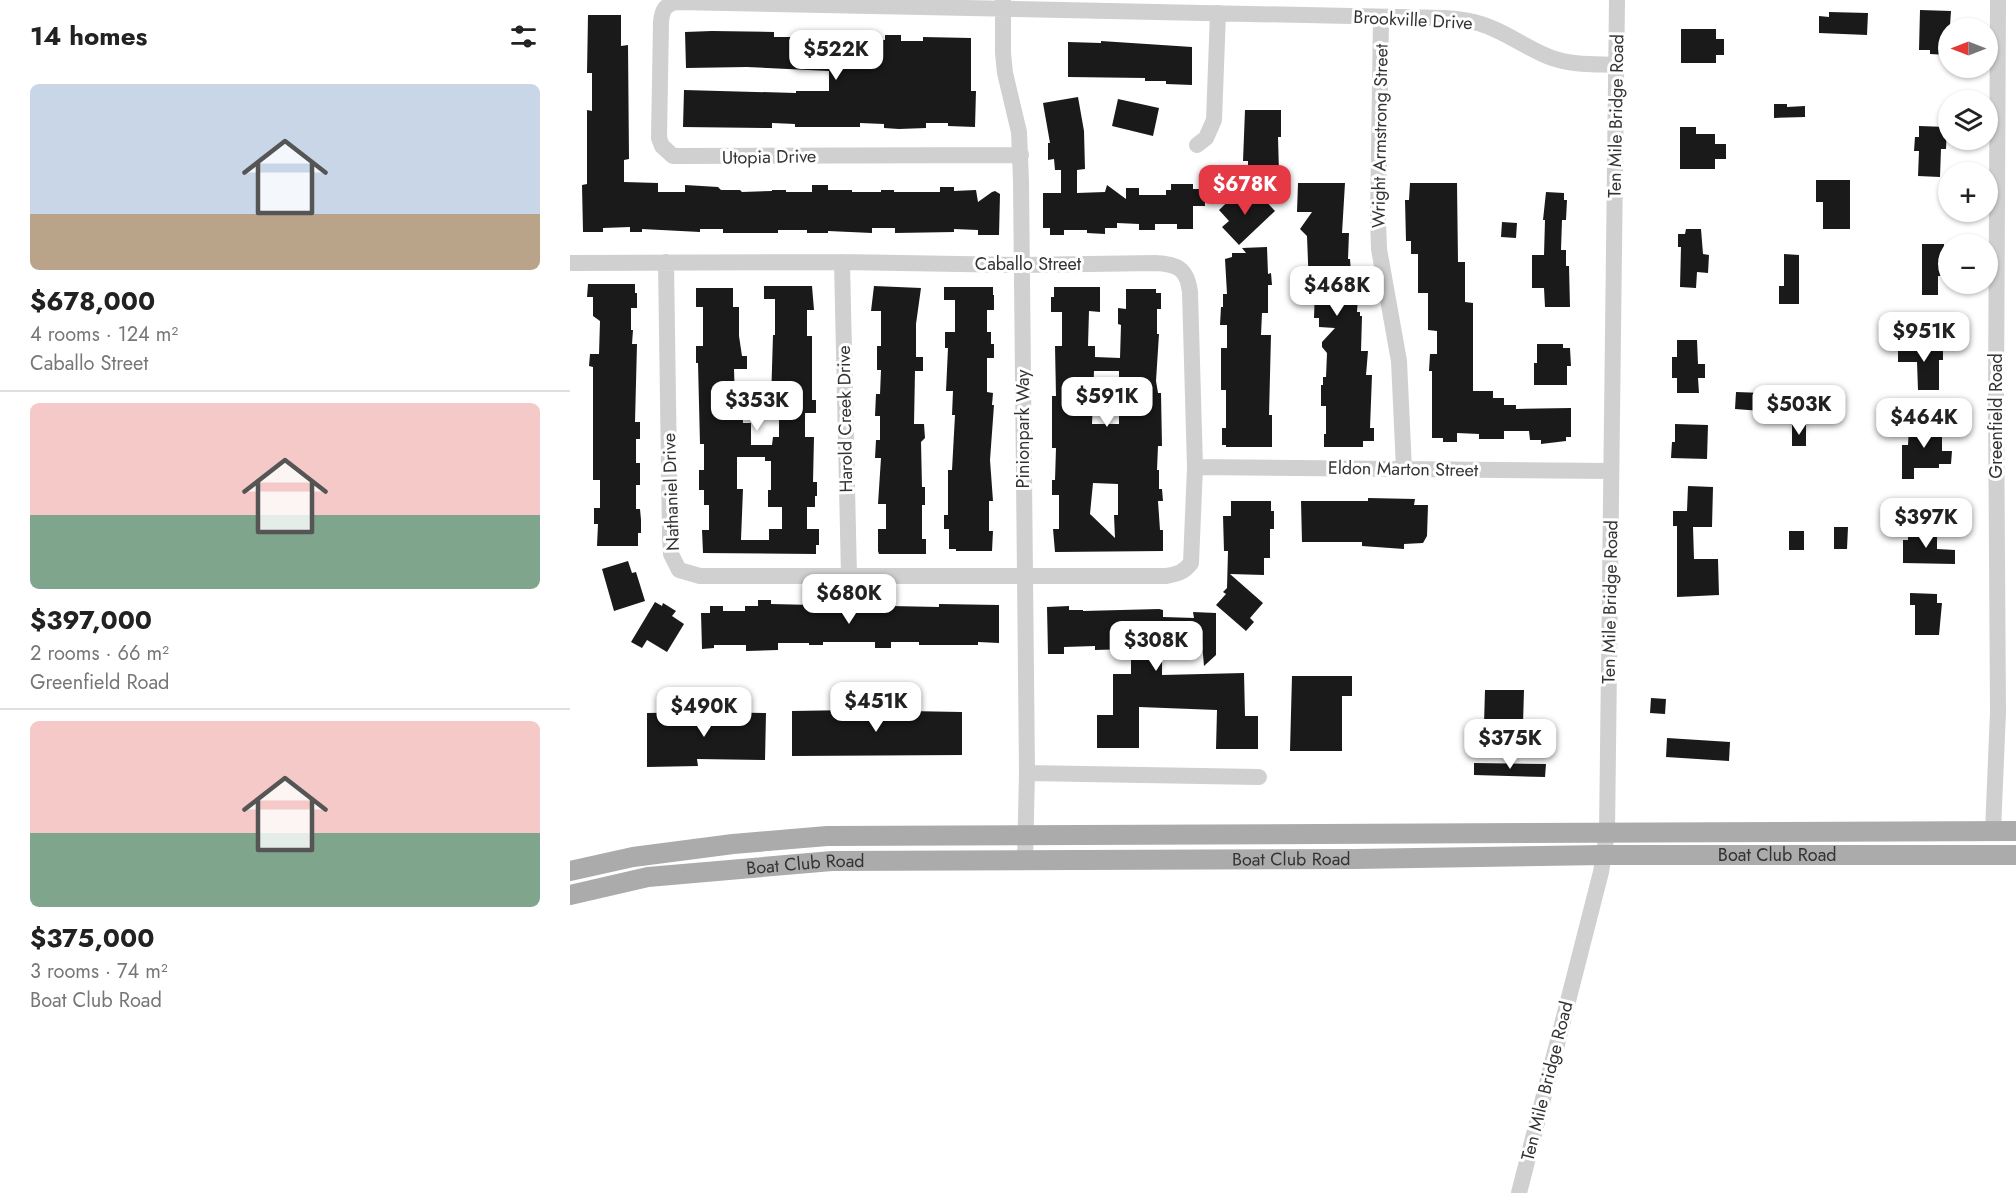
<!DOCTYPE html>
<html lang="en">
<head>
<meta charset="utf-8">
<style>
	:root { --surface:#fff; --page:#f2f2f2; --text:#222; --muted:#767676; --line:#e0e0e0; --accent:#e63946 }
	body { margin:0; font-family:Jost,sans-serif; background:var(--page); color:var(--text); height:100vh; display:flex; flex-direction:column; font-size:22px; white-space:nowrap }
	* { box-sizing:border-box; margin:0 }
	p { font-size:20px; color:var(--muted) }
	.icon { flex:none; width:33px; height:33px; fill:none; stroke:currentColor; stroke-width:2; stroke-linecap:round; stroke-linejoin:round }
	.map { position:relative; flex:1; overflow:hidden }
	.drawer { display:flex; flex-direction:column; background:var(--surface); width:570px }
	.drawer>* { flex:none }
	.needle { width:39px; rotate:270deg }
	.controls { position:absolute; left:1368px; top:18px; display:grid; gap:12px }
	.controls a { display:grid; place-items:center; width:60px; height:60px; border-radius:50%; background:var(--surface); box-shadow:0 2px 4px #0004; font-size:30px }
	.price { position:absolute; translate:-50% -51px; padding:0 14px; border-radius:12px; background:#fff; color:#222; font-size:20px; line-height:39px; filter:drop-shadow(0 2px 3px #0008) }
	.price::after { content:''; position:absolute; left:50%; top:36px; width:18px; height:14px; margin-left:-9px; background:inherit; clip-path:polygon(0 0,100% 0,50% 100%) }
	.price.active { background:var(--accent); color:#fff }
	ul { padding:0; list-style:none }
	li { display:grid; align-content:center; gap:12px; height:318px; padding:0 30px }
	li+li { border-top:2px solid var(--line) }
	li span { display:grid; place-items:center; height:186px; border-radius:9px; color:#555 }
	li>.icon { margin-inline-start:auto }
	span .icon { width:108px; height:108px; fill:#fffc; stroke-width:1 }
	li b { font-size:26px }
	h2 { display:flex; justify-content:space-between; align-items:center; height:72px; padding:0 30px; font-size:26px }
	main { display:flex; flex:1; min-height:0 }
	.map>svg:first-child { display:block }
</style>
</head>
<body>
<main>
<section class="drawer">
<h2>14 homes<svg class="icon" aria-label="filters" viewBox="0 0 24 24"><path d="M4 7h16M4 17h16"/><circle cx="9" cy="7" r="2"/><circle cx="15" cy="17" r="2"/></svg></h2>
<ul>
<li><span style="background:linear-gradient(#c9d6e8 70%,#b9a48a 0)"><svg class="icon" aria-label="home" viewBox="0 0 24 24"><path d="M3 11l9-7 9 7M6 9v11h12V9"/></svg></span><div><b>$678,000</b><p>4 rooms · 124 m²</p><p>Caballo Street</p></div></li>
<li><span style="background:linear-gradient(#f6c9c9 60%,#7fa58c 0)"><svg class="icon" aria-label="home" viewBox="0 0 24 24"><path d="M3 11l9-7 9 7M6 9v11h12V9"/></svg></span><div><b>$397,000</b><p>2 rooms · 66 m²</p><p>Greenfield Road</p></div></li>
<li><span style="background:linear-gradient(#f6c9c9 60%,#7fa58c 0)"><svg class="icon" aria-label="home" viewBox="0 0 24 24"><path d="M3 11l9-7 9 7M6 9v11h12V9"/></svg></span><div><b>$375,000</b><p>3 rooms · 74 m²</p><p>Boat Club Road</p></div></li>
</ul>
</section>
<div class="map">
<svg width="1446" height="1193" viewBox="0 0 1446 1193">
	<rect width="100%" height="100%" fill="#fff"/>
	<!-- building -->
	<path fill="#1a1a1a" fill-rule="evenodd" d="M1350,10L1381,11L1378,55L1360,54V50H1349Z
		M1259,12L1298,13L1297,35L1249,33V16L1259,17Z
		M18,15H51V46L58,45L59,159L54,160V182L88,183V192H115V185L148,187L151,190H170L172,192L202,191V190H216V192H242V185H258V190H282V192H311V190H324V192H370V187H384V191L406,190L408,202L422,192L425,191L430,194L429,235H408V230L384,229V232L325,233V228H302V233L258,231V233H237V230H208V233H153V229H130V232L72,229V232H60V227L33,228V232H13L12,185L17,184V110L22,111V73H17Z
		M1111,29H1146V39H1154V55H1146V63H1111Z
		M142,31L204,32V37H227V34L292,35V39L315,40V35H331V41H353V37L401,38V91H406L405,127L378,126V123H356V128L329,129L314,128V124L290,123V127H225V124L202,123V128L113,127L114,90L226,93V91H259V71L177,67L116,68L115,32Z
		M531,41L622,47V85L596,84V81H575V78L498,77V42L531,43Z
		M508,97L514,131L515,169L507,170V193L535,192L537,185L556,199V188H569V195H596V190H601V184H623V189H635V206H623V229H607V224H585V230H569V224L547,223V228H535V234L517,233V230H494V235H480V228H473V193H491V170H485L484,159L478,160V143H480L473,103Z
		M548,99L589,108L583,136L542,126Z
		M1204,104H1217V107L1235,106V117L1204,118Z
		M675,110H711V137H708L709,172L678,173V161H673Z
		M1349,126L1377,127L1376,149H1371L1370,177L1348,176L1349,151H1344L1345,137H1349Z
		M1110,127H1126V134H1145V144H1156V159H1145V169H1110Z
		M1246,180H1280V229H1253V202H1246Z
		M728,183H775L772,233H779L778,259H780L781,272H783V297H788L787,312H790V316H792L791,351H798L796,375H802L800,428H804V441H793V447H754V434H756V406H751V385H753V377H756L757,353L752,347V342L765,328L749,327V318H744L745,288H739L737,236L730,229L742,212H727Z
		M840,183H887L888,262H895V302L903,303V391H923V398H934V405H946V409L1001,408V437H996V441L971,444V440H960L959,431H934V439H909V434L887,433V442H873V438H862V371H859L860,354H867V331L858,330V293H848V254H841V241H836L835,200H839Z
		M669,191L678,201L687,192L705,211L669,245L652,227L659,221L649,210Z
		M976,192L994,193V200H997L996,220H992L991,250H996V266H999L1000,307H975L974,288H962V255H974L975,220H973Z
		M932,222L947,223L946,238L931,237Z
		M1116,229H1131L1133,254L1139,255L1138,273L1127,272L1126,288L1110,287L1111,247H1108V234H1115Z
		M1352,244H1374L1373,276H1368V295H1352Z
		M697,247L698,274L701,273L702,285H698V313H692L691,335H701L699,415H702V447H656V445H652V428H656V390H651V348H657V325H650L651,307H653V294H657L655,259L662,257V253H676L672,248Z
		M1214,254L1229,255V304H1209V286H1214Z
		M18,284H65V293H67V308H61V330H63L62,344H67L65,422H70V439H66V463H70V485H66V509H70L71,520V533H68V546H27L28,524H24V508H30V480H23V367L19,366L20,354H29L30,321L23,316V297H17Z
		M194,286H242L244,310H237V336H242V400H246V413H235V437H244L243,482H247V496H245V507H237V529H249V545H246V554L133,553L132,530H139V505H134V490H129V470H134V444H130L128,363H126V346H133V307H126V288H163V307H169V336L172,356H177V369H164L165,400H172L173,423H181V445H202L203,437H209V409H205V401H201L203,335H205V299H194ZM167,457H195V461H201V490H198V507H212V529H199V540H171L173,489H167Z
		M304,286L351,288L346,324V357H353V371H345L344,424H354L355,438L351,442L352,487H355V505H352V539H356V554H309L308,551V529H316V504H308L311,458H305L306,440H310V416H305L306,394H310L311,370H307V346H311V311H301Z
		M374,287H423V295H424V310H417V332H421V344H424V358H417V392L423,393L422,405H424L420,460L423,501H419V531H423L422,551H386V549H379V529H374V515H378V470H382L385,415H382L383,391H376L378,348H375V332H385V300H374Z
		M484,287H530V312L519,311L518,346H525V357L550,358L551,325L548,324V308L556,309V289H586V293H591V309H587V334H589L586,381L588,393H591L592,446H588L587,470H589V489H592L593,501H588L590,530H593V551L485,552L483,529H489V495H482V480H485L486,448H482V396H486L485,346H492V312H481V297H484ZM524,371H549V424H522ZM523,483L548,484V515H544L545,538L520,514Z
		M1107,340H1127L1128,364H1135V378H1128L1129,393H1107V378H1102V357H1107Z
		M967,344H993V348H1000L1001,366H997V385H964V363H967Z
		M1328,345H1373V360H1369V390H1348L1347,362H1328Z
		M1166,392L1193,393L1192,411L1165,409Z
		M1344,423H1372V451H1382L1381,464H1369V468H1344V479H1332V445H1338L1339,427H1344Z
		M1105,424L1138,425L1137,459L1101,458L1102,442H1105Z
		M1222,425H1236V446H1222Z
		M1118,486L1143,487L1142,527H1123L1124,559H1148L1149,595L1107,597V526H1103V511H1117Z
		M798,498L845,499L844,505H858L857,536L853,543L834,544V549L792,546V542H732L731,501H798Z
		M661,501H701V511H704V529H700V558H694V575L660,574L693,603L680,618L684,622L676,631L646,605L656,594L653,592L657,588L658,551H654L653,516H661Z
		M1264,527H1278L1277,549H1264Z
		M1219,531H1234V550H1219Z
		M1338,531H1367V549L1385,550V564L1333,563V540H1338Z
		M58,561L62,573L66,572L75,601L44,611L32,569Z
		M1340,593L1367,594V603H1372L1369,635H1345V605H1340Z
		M188,600H201V604L286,606L296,607V609L321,610V606L369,607V604L429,605V643L408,642V645H349V642H321V648H305V642H253V645H239V643H208V650L176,651V645H144V648L132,649L131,613H140V606H153V611H175V606H188Z
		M85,602L92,606L93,603L106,611L102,616L114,624L97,652L77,640L72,648L61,642Z
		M499,606V610H513V611L589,609L593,610V617L624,618L623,612L646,613V655L634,666L632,643L616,655L592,632V675L674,673L675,716H688V749H646L647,710L569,707V748H527V715H543V674H561V649L525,650V646L494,647V654H478L477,607Z
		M722,676H782V696H772V751H720Z
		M915,690H954L953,724H914Z
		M1081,698L1096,699L1095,714L1080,713Z
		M282,710L392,712V755L222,756V711Z
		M138,712L196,713L195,760L127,759L128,766L77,767V713Z
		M1097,738L1160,742L1159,761L1096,757Z
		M904,763L976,764L975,777L904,775Z"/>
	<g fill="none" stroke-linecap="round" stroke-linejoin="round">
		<!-- minor -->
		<path stroke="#d0d0d0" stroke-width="16" d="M433,0V53L435,73L449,132L451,181L457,773L455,860
			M811,17L808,220L809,249L829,361L834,469
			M627,145L636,138L644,120L648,13
			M451,155L103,156L92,146L89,138L91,22C92,10 95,5 106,2L875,18C888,19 899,20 911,24C935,31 957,49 982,58C1002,65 1025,64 1046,65
			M272,262L279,576
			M0,263L272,262L452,265L585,263C607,264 617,268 620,292L625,467L621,563C614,572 608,574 596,576H130L109,570L101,554L100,536L96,262
			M625,467L1041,471
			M457,773L689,777
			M1423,831L1428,712L1426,400L1428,0
			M949,1193L1031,872L1037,833L1047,0"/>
		<!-- major -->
		<g stroke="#ababab" stroke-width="20">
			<path d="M0,871L63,857L163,844L257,836L1446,831"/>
			<path id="s1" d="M0,895L78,877L262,861L784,859L1034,855H1446"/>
		</g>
	</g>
	<g text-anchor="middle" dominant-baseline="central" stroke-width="6" stroke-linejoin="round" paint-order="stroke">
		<!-- street labels -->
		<g font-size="18" fill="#333" stroke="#fff">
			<text transform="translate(843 20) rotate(3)">Brookville Drive</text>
			<text transform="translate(1046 116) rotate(-89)">Ten Mile Bridge Road</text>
			<text transform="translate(810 136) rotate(-89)">Wright Armstrong Street</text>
			<text transform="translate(199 157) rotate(-1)">Utopia Drive</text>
			<text x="458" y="264">Caballo Street</text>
			<text transform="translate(1426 416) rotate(-90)">Greenfield Road</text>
			<text transform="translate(275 419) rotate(-91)">Harold Creek Drive</text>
			<text transform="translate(453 429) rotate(-90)">Pinionpark Way</text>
			<text transform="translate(833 469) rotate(1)">Eldon Marton Street</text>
			<text transform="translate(101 492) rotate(-92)">Nathaniel Drive</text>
			<text transform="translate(1040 602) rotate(-89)">Ten Mile Bridge Road</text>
			<text stroke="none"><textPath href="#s1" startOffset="1210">Boat Club Road</textPath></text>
			<text stroke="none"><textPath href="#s1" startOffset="724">Boat Club Road</textPath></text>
			<text stroke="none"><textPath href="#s1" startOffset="238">Boat Club Road</textPath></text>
			<text transform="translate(977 1081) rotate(-76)">Ten Mile Bridge Road</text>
		</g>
	</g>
</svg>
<div class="controls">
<a><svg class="needle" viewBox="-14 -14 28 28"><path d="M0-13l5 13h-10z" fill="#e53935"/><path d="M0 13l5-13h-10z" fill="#767676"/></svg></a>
<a><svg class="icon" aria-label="layers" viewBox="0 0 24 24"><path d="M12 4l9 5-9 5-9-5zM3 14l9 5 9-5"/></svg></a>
<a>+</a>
<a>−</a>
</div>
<b class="price" style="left:266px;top:81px">$522K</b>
<b class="price active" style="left:675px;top:216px">$678K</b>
<b class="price" style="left:767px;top:317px">$468K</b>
<b class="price" style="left:1354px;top:363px">$951K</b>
<b class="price" style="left:537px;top:428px">$591K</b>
<b class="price" style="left:187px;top:432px">$353K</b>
<b class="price" style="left:1229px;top:436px">$503K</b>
<b class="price" style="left:1354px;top:449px">$464K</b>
<b class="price" style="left:1356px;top:549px">$397K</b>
<b class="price" style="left:279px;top:625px">$680K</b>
<b class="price" style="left:586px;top:672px">$308K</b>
<b class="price" style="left:306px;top:733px">$451K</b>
<b class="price" style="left:134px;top:738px">$490K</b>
<b class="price" style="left:940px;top:770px">$375K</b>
</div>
</main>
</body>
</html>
